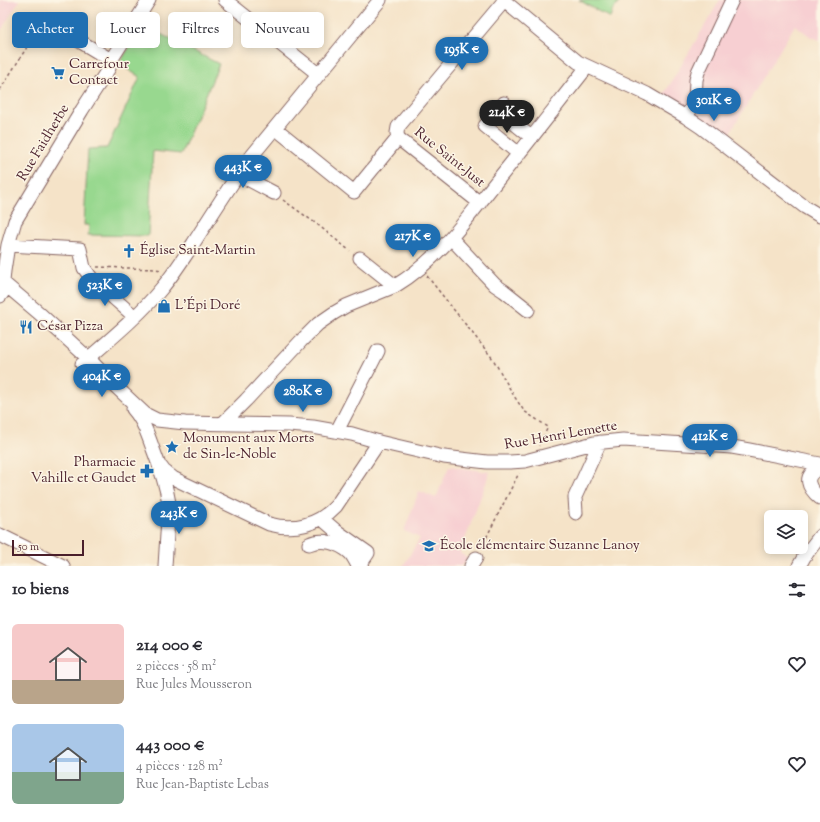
<!DOCTYPE html>
<html lang="fr">
<head>
<meta charset="utf-8">
<style>
	:root { --surface:#fff; --page:#f2f2f3; --text:#2b2b33; --muted:#7c7c81; --accent:#1f6fb2 }
	body { margin:0; font-family:"Sorts Mill Goudy",serif; background:var(--page); color:var(--text); height:100vh; display:flex; flex-direction:column; font-size:15px; white-space:nowrap }
	* { box-sizing:border-box; margin:0 }
	p { font-size:13px; color:var(--muted) }
	.icon { flex:none; width:22px; height:22px; fill:none; stroke:currentColor; stroke-width:2; stroke-linecap:round; stroke-linejoin:round }
	.map { position:relative; height:566px; overflow:hidden }
	.side { display:flex; flex-direction:column; background:var(--surface); flex:1 }
	.side>* { flex:none }
	.top-card { position:absolute; left:12px; top:12px; width:400px; height:36px; display:flex; gap:8px }
	.buttons { position:absolute; left:764px; top:510px; display:grid; gap:8px }
	.buttons a { display:grid; place-items:center; width:44px; height:44px; border-radius:6px; background:var(--surface); box-shadow:0 2px 10px #0003; font-size:20px }
	.scale { position:absolute; left:12px; bottom:10px; width:72px; box-sizing:border-box; padding-left:4px; border:2px solid #4a1f2b; border-top:0; font-size:11px; line-height:14px; white-space:nowrap; color:#4a1f2b; -webkit-text-stroke:3px #fcf5e5; paint-order:stroke }
	.price { position:absolute; translate:-50% -34px; padding:0 9px; border-radius:14px; background:var(--accent); color:#fff; font-size:13px; line-height:26px; filter:drop-shadow(0 1px 2px #0008) }
	.price::after { content:''; position:absolute; left:50%; top:24px; width:12px; height:9px; margin-left:-6px; background:inherit; clip-path:polygon(0 0,100% 0,50% 100%) }
	.price.current { background:#222; color:#fff }
	ul { padding:0; list-style:none }
	li { display:flex; align-items:center; gap:12px; height:100px; padding:0 12px }
	li span { display:grid; place-items:center; flex:none; width:112px; height:80px; border-radius:6px; color:#555 }
	li>.icon { margin-inline-start:auto }
	span .icon { width:48px; height:48px; fill:#fffc; stroke-width:1 }
	li b { font-size:17px }
	h2 { display:flex; justify-content:space-between; align-items:center; height:48px; padding:0 12px; font-size:17px }
	.tag { padding:0 14px; border-radius:6px; background:var(--surface); box-shadow:0 2px 10px #0003; font-size:14px; line-height:36px }
	.tag.current { background:var(--accent); color:#fff }
	.map>svg:first-child { display:block }
</style>
</head>
<body>
<div class="map">
<svg width="820" height="566" viewBox="0 0 820 566">
	<rect width="100%" height="100%" fill="#fcf5e5"/>
	<filter id="ink" filterUnits="userSpaceOnUse"><feTurbulence type="fractalNoise" baseFrequency=".025" numOctaves="2"/><feDisplacementMap in="SourceGraphic" scale="8" xChannelSelector="R" yChannelSelector="G"/><feConvolveMatrix kernelMatrix="1 2 1 2 8 2 1 2 1" color-interpolation-filters="sRGB"/></filter>
	<filter id="wash" filterUnits="userSpaceOnUse"><feTurbulence type="fractalNoise" baseFrequency=".012" numOctaves="4" result="noise"/><feDisplacementMap in="SourceGraphic" scale="16" xChannelSelector="R" yChannelSelector="G"/><feGaussianBlur stdDeviation="0.9" result="paint"/><feColorMatrix in="noise" values="0 0 0 0 0 0 0 0 0 0 0 0 0 0 0 0 0 1.4 0 .05"/><feComposite in="paint" operator="in"/></filter>
	<g filter="url(#wash)">
		<rect width="100%" height="100%" fill="#f5e3c8"/>
		<!-- built -->
		<path fill="#f7cfd2" d="M0,0H20L0,32Z
			M720,0H820V40L811,37L795,25L728,136L663,96Z
			M449,466L490,472L460,553L468,559L462,566H403L420,538L404,531L419,491L436,498Z"/>
		<!-- green -->
		<path fill="#98d88f" stroke="#717c5d" d="M579,0H621L612,11L610,18Z
			M143,25L219,64L181,154L153,151L148,236L88,235L89,225H84L88,149L107,148L140,77L119,64Z"/>
	</g>
	<g filter="url(#ink)">
		<g fill="none" stroke-linecap="round" stroke-linejoin="round">
			<!-- minor casing -->
			<g stroke="#866462" stroke-width="15">
				<path id="minor" d="M225,0L318,74
					M503,0L578,62L647,94L686,117L701,127L805,207L820,216
					M66,33L111,60L149,0
					M504,103L485,126L519,154
					M498,110L531,137
					M686,117L695,102L696,80L698,72L732,0
					M275,128L354,192L398,138
					M398,138L397,133L398,127L504,1
					M398,138L480,203
					M238,174L274,193
					M451,238L495,285L504,291L528,310
					M8,245L80,249L84,268L92,279L135,317
					M360,258L395,286
					M0,280L39,313L88,358L113,384L145,414L157,420L185,423L289,425L313,427L352,434L379,442L444,457L487,462H510L525,461L594,443L623,440L732,447L749,450L820,464
					M0,296L3,292V282L4,271L8,245L15,221L82,110L109,68L111,60
					M82,364C109,340 138,317 161,289C173,275 183,259 193,244C210,217 228,189 246,163L380,0
					M133,409C143,420 148,435 153,449C160,467 166,484 169,503L165,566
					M222,424L246,400L301,341L318,324L334,313L346,306L395,286C437,261 466,220 496,182C527,144 557,105 587,67
					M337,431L378,351
					M161,467L164,471L173,478L269,524C294,531 318,525 336,506L379,442
					M820,468C802,476 808,488 820,498
					M576,513L575,497L600,442
					M321,518L335,530L368,553L359,566
					M0,535L63,566
					M309,544C322,538 339,543 350,553C353,556 356,562 358,566
					M471,566L476,558
					M799,566L804,557L820,536"/>
			</g>
			<!-- path -->
			<path stroke="#866462" stroke-width="1.5" stroke-dasharray="3 3" stroke-linecap="butt" d="M0,90L39,28
				M283,200L318,225L350,251
				M97,267L156,269L161,270
				M427,276L493,359L514,396L524,411L548,427L539,446
				M481,548L519,473"/>
			<!-- minor -->
			<use href="#minor" stroke="#fff" stroke-width="13"/>
		</g>
	</g>
	<!-- icons -->
	<defs>
		<g id="supermarket-bare" transform="scale(1.08)"><path d="M-6-5.5h2.5l.6 2H6L4.5 2H-2.5L-4.4-4H-6ZM-1.5 3.2a1.3 1.3 0 1 0 .1 0ZM3 3.2a1.3 1.3 0 1 0 .1 0Z" fill="#1f6fb2" stroke="#fcf5e5" stroke-width="2.5" paint-order="stroke"/></g>
		<g id="church-bare" transform="scale(1.08)"><path d="M-1.2-6h2.4v3.5h3.3v2.4h-3.3V6h-2.4V-.1h-3.3v-2.4h3.3Z" fill="#1f6fb2" stroke="#fcf5e5" stroke-width="2.5" paint-order="stroke"/></g>
		<g id="shop-bare" transform="scale(1.08)"><path d="M-5-2.5h2.3a2.7 3.5 0 0 1 5.4 0H5L5.5 6h-11ZM-1.5-2.5h3a1.5 2.3 0 0 0-3 0Z" fill="#1f6fb2" stroke="#fcf5e5" stroke-width="2.5" paint-order="stroke"/></g>
		<g id="restaurant-bare" transform="scale(1.08)"><path d="M-5-6h1v4h1v-4h1v4h1v-4h1v5L-1.5 .5V6h-2V.5L-5-1ZM5-6V6H3V1.5H1.5Q1.5-4 5-6Z" fill="#1f6fb2" stroke="#fcf5e5" stroke-width="2.5" paint-order="stroke"/></g>
		<g id="sight-bare" transform="scale(1.08)"><path d="M0-6L1.8-2.2L6-1.7L2.9 1.2L3.7 5.4L0 3.3L-3.7 5.4L-2.9 1.2L-6-1.7L-1.8-2.2Z" fill="#1f6fb2" stroke="#fcf5e5" stroke-width="2.5" paint-order="stroke"/></g>
		<g id="pharmacy-bare" transform="scale(1.08)"><path d="M-2-6h4v4h4v4h-4v4h-4v-4h-4v-4h4Z" fill="#1f6fb2" stroke="#fcf5e5" stroke-width="2.5" paint-order="stroke"/></g>
		<g id="school-bare" transform="scale(1.08)"><path d="M0-5L7-2L0 1L-7-2ZM-4 1L0 2.5L4 1V4Q0 6-4 4Z" fill="#1f6fb2" stroke="#fcf5e5" stroke-width="2.5" paint-order="stroke"/></g>
	</defs>
	<g fill-rule="evenodd">
		<use href="#supermarket-bare" x="58" y="73"/>
		<use href="#church-bare" x="129" y="251"/>
		<use href="#shop-bare" x="164" y="306"/>
		<use href="#restaurant-bare" x="26" y="327"/>
		<use href="#sight-bare" x="172" y="447"/>
		<use href="#pharmacy-bare" x="147" y="471"/>
		<use href="#school-bare" x="429" y="546"/>
	</g>
	<g text-anchor="middle" dominant-baseline="central" stroke-width="3" stroke-linejoin="round" paint-order="stroke">
		<!-- poi labels -->
		<g font-size="14" fill="#4a1f2b" stroke="#fcf5e5" text-anchor="start">
			<text x="69" y="65">Carrefour<tspan x="69" dy="16">Contact</tspan></text>
			<text x="140" y="251">Église Saint-Martin</text>
			<text x="175" y="306">L'Épi Doré</text>
			<text x="37" y="327">César Pizza</text>
			<text x="183" y="439">Monument aux Morts<tspan x="183" dy="16">de Sin-le-Noble</tspan></text>
			<text x="136" y="463" text-anchor="end">Pharmacie<tspan x="136" dy="16">Vahille et Gaudet</tspan></text>
			<text x="440" y="546">École élémentaire Suzanne Lanoy</text>
		</g>
		<!-- street labels -->
		<g font-size="14" fill="#4a1f2b" stroke="#fcf5e5">
			<text transform="translate(44 143) rotate(-59)">Rue Faidherbe</text>
			<text transform="translate(449 158) rotate(39)">Rue Saint-Just</text>
			<text transform="translate(561 436) rotate(-10)">Rue Henri Lemette</text>
		</g>
	</g>
</svg>
<div class="buttons">
<a><svg class="icon" aria-label="layers" viewBox="0 0 24 24"><path d="M12 4l9 5-9 5-9-5zM3 14l9 5 9-5"/></svg></a>
</div>
<div class="scale">50 m</div>
<b class="price" style="left:462px;top:71px">195K €</b>
<b class="price" style="left:714px;top:122px">301K €</b>
<b class="price current" style="left:507px;top:134px">214K €</b>
<b class="price" style="left:243px;top:189px">443K €</b>
<b class="price" style="left:413px;top:258px">217K €</b>
<b class="price" style="left:105px;top:307px">523K €</b>
<b class="price" style="left:102px;top:398px">404K €</b>
<b class="price" style="left:303px;top:413px">280K €</b>
<b class="price" style="left:710px;top:458px">412K €</b>
<b class="price" style="left:179px;top:535px">243K €</b>
<div class="top-card">
<a class="tag current">Acheter</a>
<a class="tag">Louer</a>
<a class="tag">Filtres</a>
<a class="tag">Nouveau</a>
</div>
</div>
<section class="side">
<h2>10 biens<svg class="icon" aria-label="filters" viewBox="0 0 24 24"><path d="M4 7h16M4 17h16"/><circle cx="9" cy="7" r="2"/><circle cx="15" cy="17" r="2"/></svg></h2>
<ul>
<li><span style="background:linear-gradient(#f6c9c9 70%,#b9a48a 0)"><svg class="icon" aria-label="home" viewBox="0 0 24 24"><path d="M3 11l9-7 9 7M6 9v11h12V9"/></svg></span><div><b>214 000 €</b><p>2 pièces · 58 m²</p><p>Rue Jules Mousseron</p></div><svg class="icon" aria-label="heart" viewBox="0 0 24 24"><path d="M12 20l-8-8c-3-5 5-10 8-4 3-6 11-1 8 4z"/></svg></li>
<li><span style="background:linear-gradient(#a9c7e8 60%,#7fa58c 0)"><svg class="icon" aria-label="home" viewBox="0 0 24 24"><path d="M3 11l9-7 9 7M6 9v11h12V9"/></svg></span><div><b>443 000 €</b><p>4 pièces · 128 m²</p><p>Rue Jean-Baptiste Lebas</p></div><svg class="icon" aria-label="heart" viewBox="0 0 24 24"><path d="M12 20l-8-8c-3-5 5-10 8-4 3-6 11-1 8 4z"/></svg></li>
</ul>
</section>
</body>
</html>
